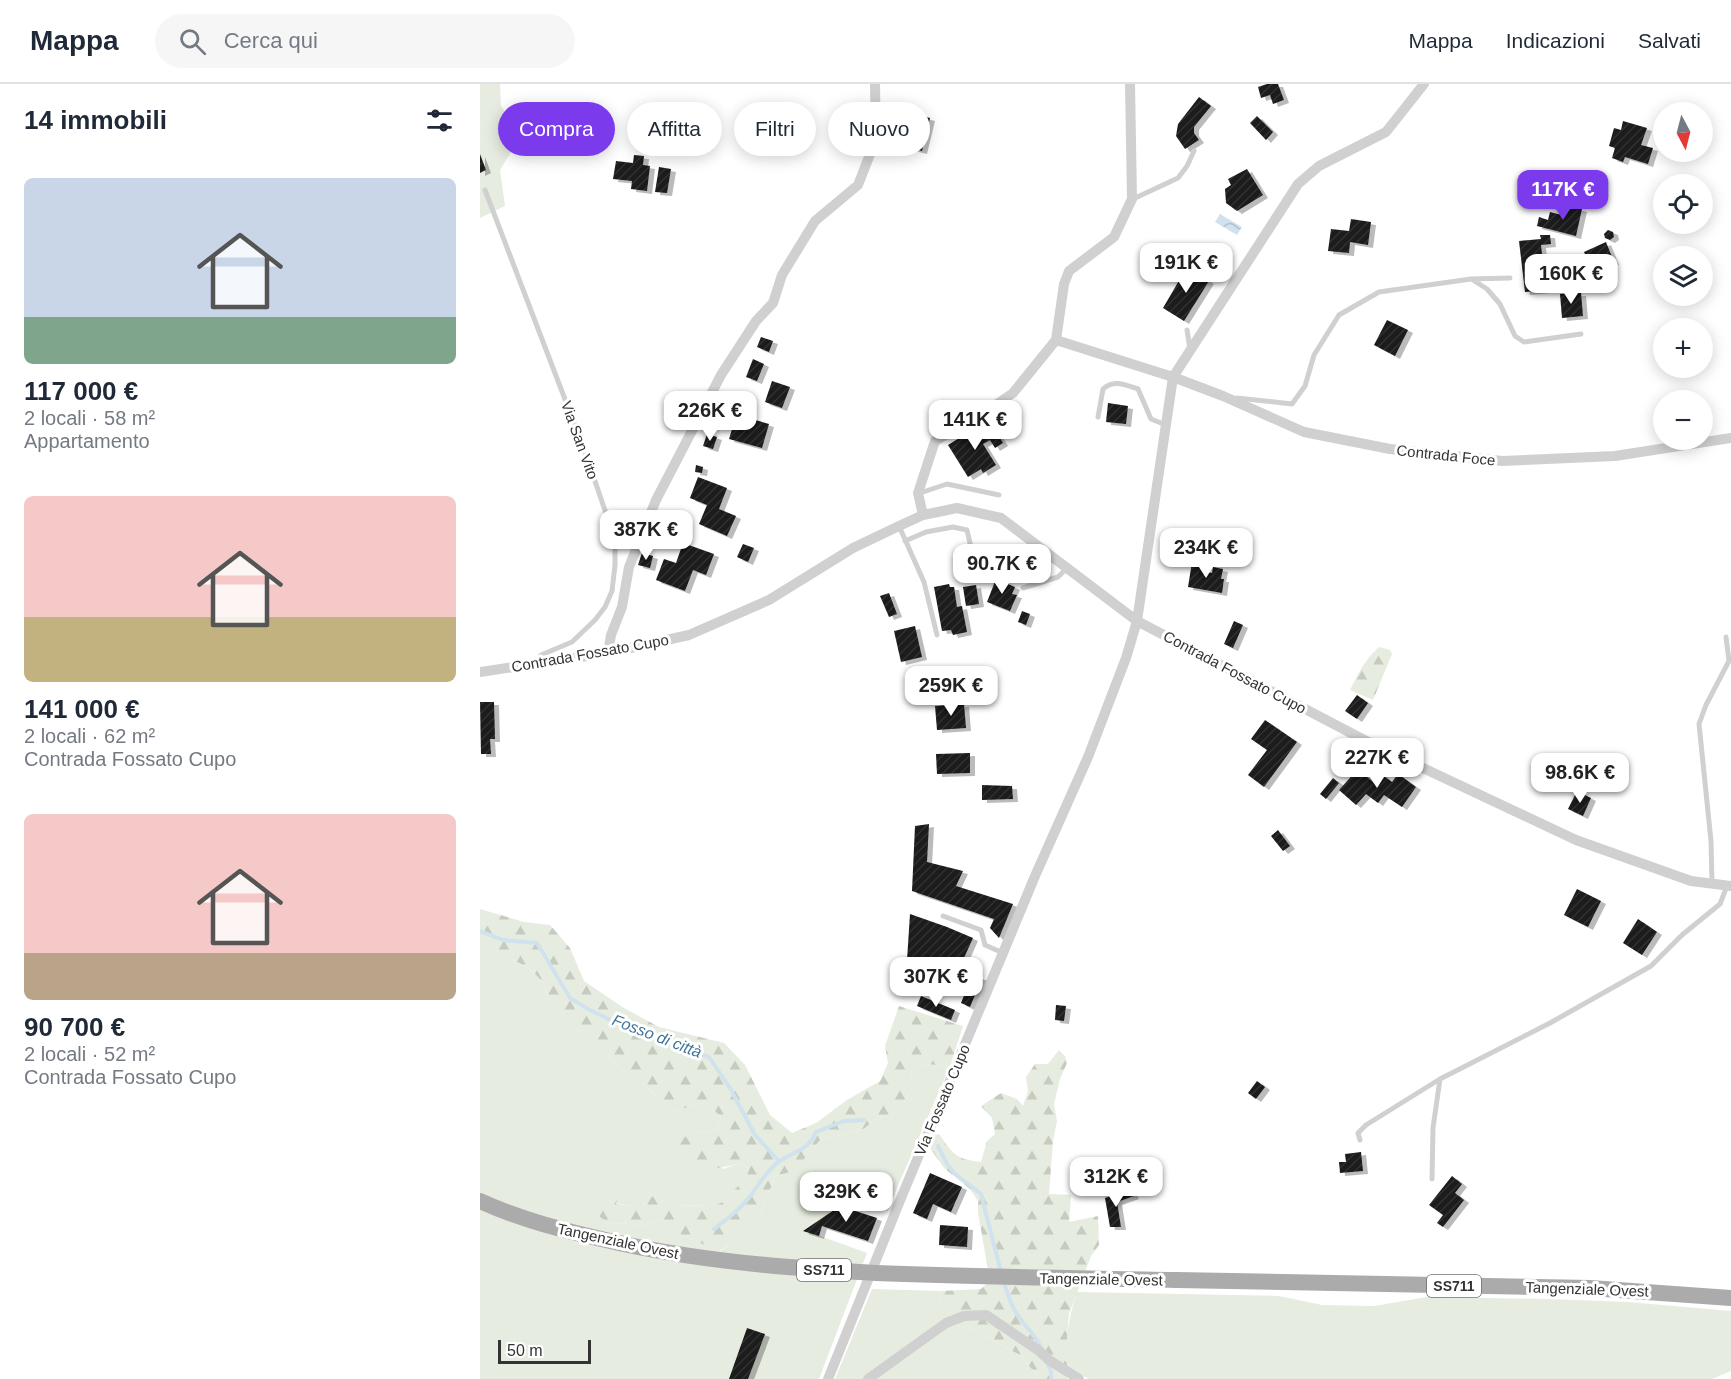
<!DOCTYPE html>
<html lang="it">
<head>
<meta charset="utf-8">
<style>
	:root { --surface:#fff; --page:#f6f6f7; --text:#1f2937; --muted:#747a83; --line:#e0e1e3; --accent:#7c3aed }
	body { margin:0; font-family:Helvetica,sans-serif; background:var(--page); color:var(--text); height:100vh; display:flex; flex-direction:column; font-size:22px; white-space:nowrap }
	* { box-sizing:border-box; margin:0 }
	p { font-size:20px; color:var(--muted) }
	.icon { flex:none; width:33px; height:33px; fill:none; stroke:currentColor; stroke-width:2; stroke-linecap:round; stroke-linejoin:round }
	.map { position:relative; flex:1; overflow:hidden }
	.panel { display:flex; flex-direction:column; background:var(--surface); width:480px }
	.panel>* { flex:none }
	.hud { position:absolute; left:18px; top:18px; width:570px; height:54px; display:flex; gap:12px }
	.needle { width:39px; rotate:173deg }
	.controls { position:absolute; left:1173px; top:18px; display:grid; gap:12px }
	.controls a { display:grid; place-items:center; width:60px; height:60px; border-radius:50%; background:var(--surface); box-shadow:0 3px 15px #0003; font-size:30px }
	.scale { position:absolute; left:18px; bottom:15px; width:93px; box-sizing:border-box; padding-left:6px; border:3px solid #333; border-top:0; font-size:16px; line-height:21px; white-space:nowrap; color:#333; -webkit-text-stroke:4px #fff; paint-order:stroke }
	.price { position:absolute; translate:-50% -51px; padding:0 14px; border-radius:12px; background:#fff; color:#222; font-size:20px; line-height:39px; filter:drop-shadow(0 2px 3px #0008) }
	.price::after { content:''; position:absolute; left:50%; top:36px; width:18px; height:14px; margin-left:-9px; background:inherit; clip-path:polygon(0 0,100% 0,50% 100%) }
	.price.current { background:var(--accent); color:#fff }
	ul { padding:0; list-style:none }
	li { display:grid; align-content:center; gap:12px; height:318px; padding:0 24px }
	li span { display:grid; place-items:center; height:186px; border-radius:9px; color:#555 }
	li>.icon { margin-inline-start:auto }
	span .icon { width:108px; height:108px; fill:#fffc; stroke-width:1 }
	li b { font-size:26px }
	h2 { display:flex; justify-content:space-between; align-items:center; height:72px; padding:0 24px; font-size:26px }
	.chip { padding:0 21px; border-radius:27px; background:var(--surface); box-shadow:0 3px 15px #0003; font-size:21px; line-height:54px }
	.chip.current { background:var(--accent); color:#fff }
	header { display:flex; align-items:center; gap:36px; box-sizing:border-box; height:84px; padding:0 30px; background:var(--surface); border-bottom:2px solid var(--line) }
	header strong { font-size:28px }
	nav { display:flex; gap:33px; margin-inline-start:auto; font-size:21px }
	.search { width:420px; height:54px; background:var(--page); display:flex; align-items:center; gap:15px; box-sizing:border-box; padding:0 21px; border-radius:33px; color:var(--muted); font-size:22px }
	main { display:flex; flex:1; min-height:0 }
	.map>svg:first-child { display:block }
</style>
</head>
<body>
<header>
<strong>Mappa</strong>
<div class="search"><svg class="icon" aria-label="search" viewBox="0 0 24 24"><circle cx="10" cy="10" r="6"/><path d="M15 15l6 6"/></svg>Cerca qui</div>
<nav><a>Mappa</a><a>Indicazioni</a><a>Salvati</a></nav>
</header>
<main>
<section class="panel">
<h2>14 immobili<svg class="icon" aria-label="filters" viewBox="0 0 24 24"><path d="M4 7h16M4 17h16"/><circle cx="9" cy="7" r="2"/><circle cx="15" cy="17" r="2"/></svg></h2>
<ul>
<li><span style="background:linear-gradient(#c9d6e8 75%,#7fa58c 0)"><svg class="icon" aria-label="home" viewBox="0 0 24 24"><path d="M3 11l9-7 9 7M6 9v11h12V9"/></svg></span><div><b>117 000 €</b><p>2 locali · 58 m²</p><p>Appartamento</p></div></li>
<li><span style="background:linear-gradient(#f6c9c9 65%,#c2b280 0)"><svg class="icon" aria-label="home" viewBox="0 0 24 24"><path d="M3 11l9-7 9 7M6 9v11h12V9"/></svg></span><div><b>141 000 €</b><p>2 locali · 62 m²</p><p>Contrada Fossato Cupo</p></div></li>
<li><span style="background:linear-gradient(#f6c9c9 75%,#b9a48a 0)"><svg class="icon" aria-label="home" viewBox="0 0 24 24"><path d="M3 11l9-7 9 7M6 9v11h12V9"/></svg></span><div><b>90 700 €</b><p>2 locali · 52 m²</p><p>Contrada Fossato Cupo</p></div></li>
</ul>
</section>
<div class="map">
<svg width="1251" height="1295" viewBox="0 0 1251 1295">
	<defs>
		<pattern id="forest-firs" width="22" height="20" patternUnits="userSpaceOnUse" patternTransform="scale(1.5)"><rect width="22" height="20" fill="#e6ecdf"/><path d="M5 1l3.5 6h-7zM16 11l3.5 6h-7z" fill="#c6cbc0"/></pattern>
		<pattern id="water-waves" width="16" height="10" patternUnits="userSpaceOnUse" patternTransform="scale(1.5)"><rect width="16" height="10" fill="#cfe2ee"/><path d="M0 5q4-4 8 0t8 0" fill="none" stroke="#b2c2cd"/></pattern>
		<pattern id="building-hatch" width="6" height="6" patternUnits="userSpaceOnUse" patternTransform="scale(1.5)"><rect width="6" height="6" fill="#1a1a1a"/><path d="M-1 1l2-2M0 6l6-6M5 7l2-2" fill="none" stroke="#333"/></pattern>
		<filter id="shadow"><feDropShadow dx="5" dy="3" stdDeviation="0" flood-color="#0004"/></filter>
	</defs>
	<rect width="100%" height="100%" fill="#fff"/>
	<!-- green -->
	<path fill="#e6ecdf" d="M0,0H20L21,22L41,51L20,86L25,122L0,134Z
		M0,859L49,884L62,897L70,917L104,953L134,977L145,990L164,1001L195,1028L224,1017L241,1033L237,1046L216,1049L243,1085L261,1079L269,1085L266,1095L255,1105L248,1116L233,1122L193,1121L169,1111L166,1119L162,1125L135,1119L139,1103L129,1140L144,1139L159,1143L180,1135L197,1149L240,1167L252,1160L262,1147L281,1130L295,1092L314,1086L340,1056L382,1046L396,1035L418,1028L432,1004L431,988L444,980L470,982L407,1127L372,1114L324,1146L387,1169L339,1295H0Z
		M392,1205L461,1207L460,1219L480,1243L495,1247L540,1271L560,1295H355Z
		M597,1208L799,1212L842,1221L894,1222L947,1213L1068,1215L1148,1218L1251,1227V1287L1232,1295H609L586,1283C586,1254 588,1235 597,1208Z"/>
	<!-- forest -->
	<path fill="url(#forest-firs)" d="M899,563L910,566L912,570L893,616L870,606C878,590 885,575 899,563Z
		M0,825L44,838L70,841L90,864L104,897L144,924L179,943L244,959L265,981L290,1031L312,1049L336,1039L367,1016L400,997L408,979L405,962L419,922L483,942L470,982L444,980L431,988L432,1004L418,1028L396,1035L382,1046L340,1056L314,1087L295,1092L281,1130L262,1147L252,1160L239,1167L197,1149L180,1135L159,1143L144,1139L129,1140L114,1128L140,1102L136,1120L162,1124L166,1119L169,1111L193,1121L233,1122L248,1116L255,1105L266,1095L269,1085L261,1079C232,1088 221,1083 193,1073L199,1055L216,1049L237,1046L241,1033L224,1017L195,1028L180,1026L178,1013L164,1001L145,990L134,977L104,953L70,917L62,897L49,884L0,859Z
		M579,966L585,972L587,979L580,995L574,1020L577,1037L573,1057L569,1110L591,1111L589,1138L618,1132L619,1161L611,1172L589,1230L587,1254V1295H560L540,1271L495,1247L480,1243L460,1219L461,1207L501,1205L510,1197L498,1129V1117L490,1105L464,1084L450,1064L452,1052L459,1050C473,1070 475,1075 501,1078L507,1057L515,1050L512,1034L501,1022L521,1009L537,1015L543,1022L548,1007L546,993L555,980H568Z"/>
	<!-- water -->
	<path fill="url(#water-waves)" d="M740,130L762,143L757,151L735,138Z"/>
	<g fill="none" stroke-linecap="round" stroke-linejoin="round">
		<!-- stream -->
		<path stroke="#cfe2ee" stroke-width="4" d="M0,847L23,856L57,859L90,914L108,925L155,948L229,973L250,1004L275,1051L299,1077
			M458,1062L467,1080L474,1089L501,1110L521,1188
			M234,1145C247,1135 261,1125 271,1111C280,1099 286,1088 297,1079C312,1067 328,1068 336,1048L364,1037L384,1036
			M524,1198C528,1211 531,1222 539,1233C546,1244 556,1251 561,1264
			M567,1279L571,1288V1295"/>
	</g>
	<!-- building -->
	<path fill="url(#building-hatch)" filter="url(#shadow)" d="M787,0H798L804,16L793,20L790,11L781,14L778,3Z
		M719,13L731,22L714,43V49L719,56L705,65L696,52L698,40Z
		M427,28L450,34L442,67L418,61Z
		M777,32L793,48L786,56L770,39Z
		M1143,37L1167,44L1161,61L1173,64L1168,80L1145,73L1143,78L1132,74L1135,64L1129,62L1134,44L1141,46Z
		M0,70L6,86L0,89Z
		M154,71L164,72L163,81L170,82L167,107L151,105L152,97L133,95L136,77L153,79Z
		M179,83L191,85L187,109L175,108Z
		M767,85L783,111L757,127L746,119L745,105L751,101L748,95Z
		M1085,121L1102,125L1096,152L1057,142L1059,133L1068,136L1070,128L1082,131Z
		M871,135L891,138L888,161L870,158L869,169L848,167L851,145L869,147Z
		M1128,146L1133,148L1134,153L1130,156L1125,154L1124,150Z
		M1060,151H1070L1071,160L1061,161L1066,206L1045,208L1039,157L1061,155Z
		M1126,158L1134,178L1113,187L1104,168Z
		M707,183L729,197L704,237L683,224Z
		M1101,209L1103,232L1082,234L1080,210Z
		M907,236L928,246L915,272L894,261Z
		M281,253L293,257L289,268L277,263Z
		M273,275L284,280L277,297L266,293Z
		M292,297L310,303L302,324L285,318Z
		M628,319L648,322L646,340L626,338Z
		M262,332L289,340L282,364L249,355L253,342L258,343Z
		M513,343L523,359L515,364L510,356L503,360L516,381L503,389L501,385L488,393L468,361L494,345L500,355L506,351L505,348Z
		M227,350L237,353L233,365L223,362Z
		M216,381L223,383L222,389L215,388Z
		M218,393L247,404L239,425L256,432L247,452L219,440L227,421L210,414Z
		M203,459L234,470L226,491L213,486L205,507L176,496L184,475L196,479Z
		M263,460L274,464L268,478L257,473Z
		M162,469L173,472L170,484L158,481Z
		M712,478L725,480L724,487L732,489L733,483L743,485L741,495H744L742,509L708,503Z
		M516,495L535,503L532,510L537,511L530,527L507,518Z
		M469,500L470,503H474L477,523L482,522L487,548L473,551L471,546L462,547L454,503Z
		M496,501L499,520L486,522L483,503Z
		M409,509L417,530L409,533L400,512Z
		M542,527L550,530L546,541L538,538Z
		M754,537L763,541L753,564L744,560Z
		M435,542L442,573L421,578L414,547Z
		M877,611L888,619L877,635L865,627Z
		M0,618H14L15,655H10L11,670H1Z
		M484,620L486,644L457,646L455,622Z
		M785,636L817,658L784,703L768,691L787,666L771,655Z
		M490,669V689L457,690L456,670Z
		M878,685L895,700L901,690L912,698L918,690L936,703L922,723L904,711L898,719L886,710L876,721L859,706Z
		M853,694L859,699L846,715L840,710Z
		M502,701L532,702L533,715L502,716Z
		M1097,707L1111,714L1103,732L1088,725Z
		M449,740L447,778L483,787L476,802L533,820L519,854L510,844L514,835L432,807L435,742Z
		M798,746L810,762L803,767L791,752Z
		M1097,805L1121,817L1108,843L1084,831Z
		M430,830L467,843L493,854L469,907L443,895L448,885L427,876Z
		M1158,835L1177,848L1162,871L1143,859Z
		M493,890L502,894L490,923L481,919Z
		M441,912L475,926L471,936L437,922Z
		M576,921L586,922L584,937L575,936Z
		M777,997L785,1003L776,1015L768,1009Z
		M881,1068L883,1087L860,1089L859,1078H866L865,1070Z
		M450,1089L482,1103L471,1128L453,1120L447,1135L433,1129Z
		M972,1092L982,1100L975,1109L984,1116L963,1143L957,1139L963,1131L949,1121Z
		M651,1106L654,1112L637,1118L641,1143H630L625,1114Z
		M360,1122L397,1134L388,1157L342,1142L339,1152L323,1147Z
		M460,1141L488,1143L487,1163L459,1161Z
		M267,1244L285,1250L268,1295H249Z"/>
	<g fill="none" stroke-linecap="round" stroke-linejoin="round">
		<!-- lane -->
		<path stroke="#d0d0d0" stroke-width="5" d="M5,106L104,365L131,444L135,461V481L132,507L125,523L115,536L92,558L61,571L56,579
			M653,115L698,94L707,82L714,67
			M993,196L1007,205L1020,220L1035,252L1044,258L1101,250
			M707,246L710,265
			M757,314L812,320L825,302L834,271L859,231L899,208L991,195L1030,194
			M618,333L623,305C634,295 645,301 658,305L671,335L686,341
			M440,409L467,400L519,411
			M419,442L444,498L457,551
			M425,457L446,448L473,443L487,446L497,490
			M543,504L578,493L587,484
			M1232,800L1231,757L1219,640L1226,621L1249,577L1246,553
			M463,832L501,846L505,861L523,869
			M880,1056L878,1049L886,1041L960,995
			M952,1095L953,1044L960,995L1070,939L1171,882L1202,851L1240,820L1247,802"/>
		<!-- street -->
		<path stroke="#d0d0d0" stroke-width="10" d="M576,256L693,293L743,312L824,348L910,365L1022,377L1135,372L1251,354
			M443,431L438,409L455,357L504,329L533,309L576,256L584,200L589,187L634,153L652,115L650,0
			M128,569L131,551L142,523L149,483L176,416L241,291L276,237L293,219L302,191L335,137L378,101L396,55L395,0
			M0,588L128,569L209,551L289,516L373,464L419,442L443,431L477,424L521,434L657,537L892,660L1096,756L1211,797L1251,802
			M348,1295L419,1119L555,792L608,673L646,574L657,537L693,293L818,100L839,82L906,48L944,0
			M388,1295L466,1239L484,1232L506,1231L558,1266L569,1276L599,1295"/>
		<!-- primary -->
		<path stroke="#ababab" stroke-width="16" d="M696,1196L1110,1204L1251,1214"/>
		<!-- primary-bridge -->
		<path stroke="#ababab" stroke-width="16" d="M0,1117C41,1136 86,1147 130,1157C217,1177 307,1184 396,1189C496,1193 596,1194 696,1196"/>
	</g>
	<g text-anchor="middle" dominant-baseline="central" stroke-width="6" stroke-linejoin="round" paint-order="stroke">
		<!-- shield labels -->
		<g fill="#fff" stroke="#707070" stroke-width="1.5">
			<rect x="317" y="1175" width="54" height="22" rx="4.5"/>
			<rect x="947" y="1191" width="54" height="22" rx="4.5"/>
		</g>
		<g font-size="14" font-weight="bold" fill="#333">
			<text x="344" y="1186">SS711</text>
			<text x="974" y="1202">SS711</text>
		</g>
		<!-- street labels -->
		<g font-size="15" fill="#333" stroke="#fff">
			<text transform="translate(100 356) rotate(70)">Via San Vito</text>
			<text transform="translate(966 371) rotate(6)">Contrada Foce</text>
			<text transform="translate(110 569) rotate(-10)">Contrada Fossato Cupo</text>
			<text transform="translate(755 588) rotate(28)">Contrada Fossato Cupo</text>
			<text transform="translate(462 1016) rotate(-67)">Via Fossato Cupo</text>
			<text transform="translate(138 1157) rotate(12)">Tangenziale Ovest</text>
			<text transform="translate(621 1195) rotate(1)">Tangenziale Ovest</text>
			<text transform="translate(1107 1205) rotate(2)">Tangenziale Ovest</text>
		</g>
		<!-- water labels -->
		<g font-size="16" font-style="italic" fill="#3f7597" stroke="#fff">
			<text transform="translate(177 952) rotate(21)">Fosso di città</text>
		</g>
	</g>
</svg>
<div class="controls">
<a><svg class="needle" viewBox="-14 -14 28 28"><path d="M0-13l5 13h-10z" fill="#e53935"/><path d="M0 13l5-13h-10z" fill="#747a83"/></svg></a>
<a><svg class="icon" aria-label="locate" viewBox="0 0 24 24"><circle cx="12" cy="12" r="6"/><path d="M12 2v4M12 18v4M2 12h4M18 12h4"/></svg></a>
<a><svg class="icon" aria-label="layers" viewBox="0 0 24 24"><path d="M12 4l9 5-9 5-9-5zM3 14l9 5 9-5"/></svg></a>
<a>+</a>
<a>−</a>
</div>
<div class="scale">50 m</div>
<b class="price current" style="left:1083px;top:137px">117K €</b>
<b class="price" style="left:706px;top:210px">191K €</b>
<b class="price" style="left:1091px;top:221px">160K €</b>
<b class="price" style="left:230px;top:358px">226K €</b>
<b class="price" style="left:495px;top:367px">141K €</b>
<b class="price" style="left:166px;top:477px">387K €</b>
<b class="price" style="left:726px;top:495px">234K €</b>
<b class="price" style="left:522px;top:511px">90.7K €</b>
<b class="price" style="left:471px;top:633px">259K €</b>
<b class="price" style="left:897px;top:705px">227K €</b>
<b class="price" style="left:1100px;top:720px">98.6K €</b>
<b class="price" style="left:456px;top:924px">307K €</b>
<b class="price" style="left:636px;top:1124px">312K €</b>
<b class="price" style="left:366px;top:1139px">329K €</b>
<div class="hud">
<a class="chip current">Compra</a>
<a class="chip">Affitta</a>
<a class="chip">Filtri</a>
<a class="chip">Nuovo</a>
</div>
</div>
</main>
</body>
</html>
